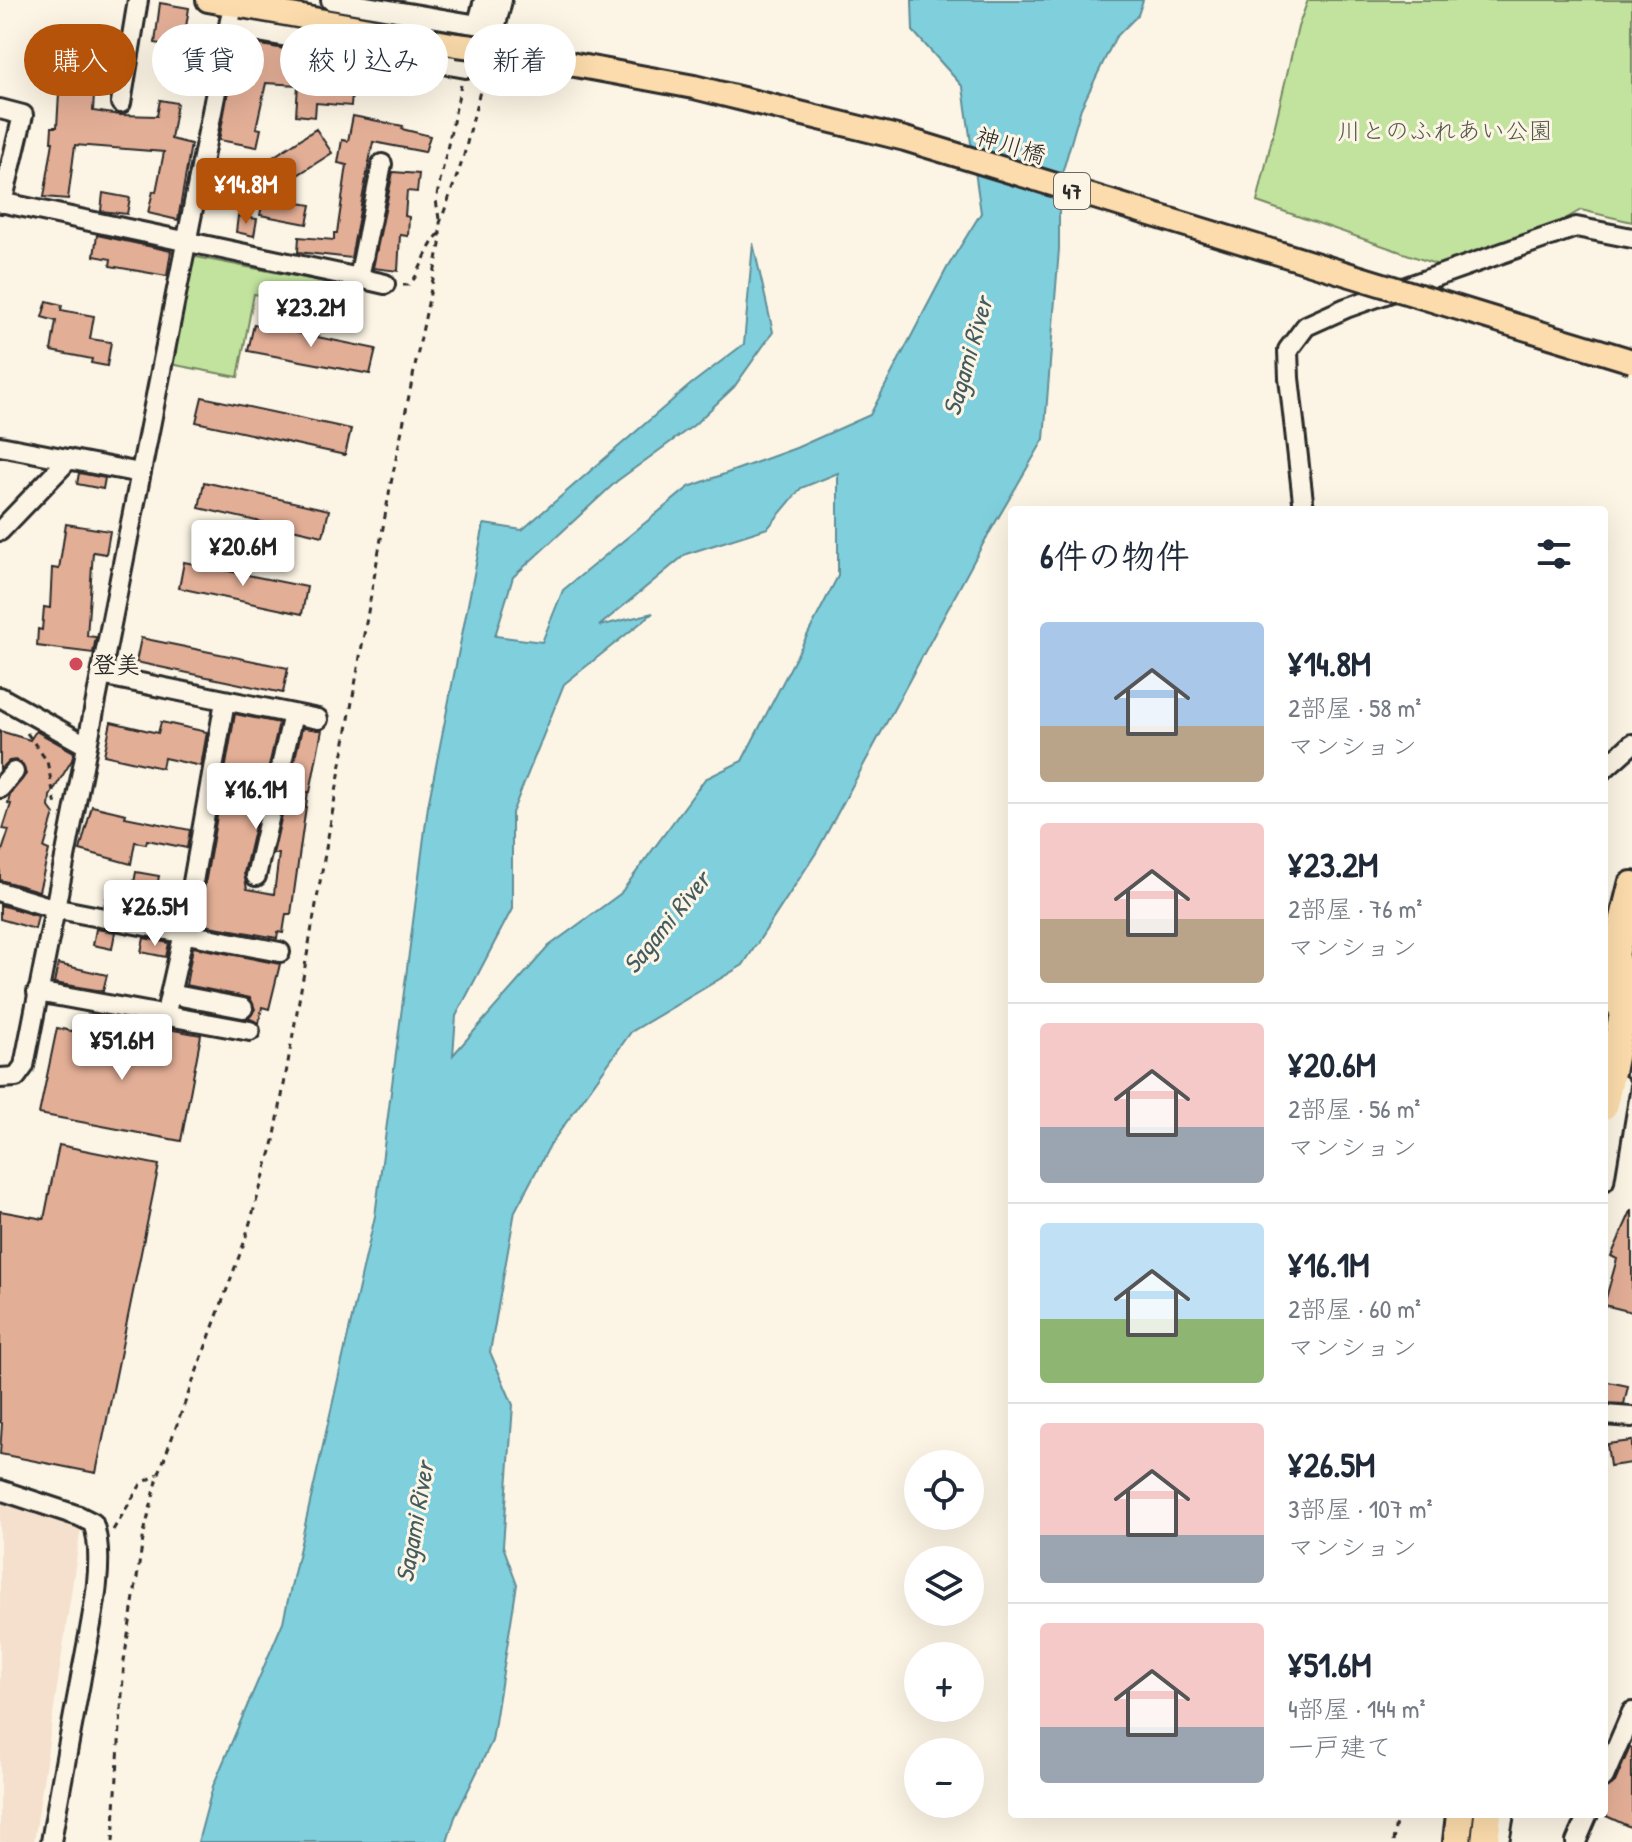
<!DOCTYPE html>
<html lang="ja">
<head>
<meta charset="utf-8">
<style>
	:root { --surface:#fff; --page:#f6f6f7; --text:#1f2937; --muted:#747a83; --line:#e0e1e3; --accent:#b45309 }
	body { margin:0; font-family:"Patrick Hand","Klee One",sans-serif; background:var(--page); color:var(--text); height:100vh; display:flex; flex-direction:column; font-size:30px; white-space:nowrap }
	* { box-sizing:border-box; margin:0 }
	p { font-size:26px; color:var(--muted) }
	.icon { flex:none; width:44px; height:44px; fill:none; stroke:currentColor; stroke-width:2; stroke-linecap:round; stroke-linejoin:round }
	.map { position:relative; flex:1; overflow:hidden }
	.sheet { position:absolute; left:1008px; top:506px; width:600px; height:1312px; display:flex; flex-direction:column; background:var(--surface); border-radius:8px; box-shadow:0 8px 32px #0002 }
	.sheet>* { flex:none }
	.top-card { position:absolute; left:24px; top:24px; width:760px; height:72px; display:flex; gap:16px }
	.tools { position:absolute; left:904px; top:1450px; display:grid; gap:16px }
	.tools a { display:grid; place-items:center; width:80px; height:80px; border-radius:50%; background:var(--surface); box-shadow:0 8px 32px #0002; font-size:40px }
	.price { position:absolute; translate:-50% -68px; padding:0 18px; border-radius:8px; background:#fff; color:#222; font-size:26px; line-height:52px; filter:drop-shadow(0 2px 4px #0008) }
	.price::after { content:''; position:absolute; left:50%; top:48px; width:24px; height:18px; margin-left:-12px; background:inherit; clip-path:polygon(0 0,100% 0,50% 100%) }
	.price.current { background:var(--accent); color:#fff }
	ul { padding:0; list-style:none }
	li { display:flex; align-items:center; gap:24px; height:200px; padding:0 32px }
	li+li { border-top:2px solid var(--line) }
	li span { display:grid; place-items:center; flex:none; width:224px; height:160px; border-radius:8px; color:#555 }
	li>.icon { margin-inline-start:auto }
	span .icon { width:96px; height:96px; fill:#fffc; stroke-width:1 }
	li b { font-size:34px }
	h2 { display:flex; justify-content:space-between; align-items:center; height:96px; padding:0 32px; font-size:34px }
	.pill { padding:0 28px; border-radius:36px; background:var(--surface); box-shadow:0 8px 32px #0002; font-size:28px; line-height:72px }
	.pill.current { background:var(--accent); color:#fff }
	.map>svg:first-child { display:block }
</style>
</head>
<body>
<div class="map">
<svg width="1632" height="1842" viewBox="0 0 1632 1842">
	<rect width="100%" height="100%" fill="#fcf5e5"/>
	<filter id="ink" filterUnits="userSpaceOnUse"><feTurbulence type="fractalNoise" baseFrequency=".0125" numOctaves="2"/><feDisplacementMap in="SourceGraphic" scale="16" xChannelSelector="R" yChannelSelector="G"/><feConvolveMatrix kernelMatrix="1 2 1 2 8 2 1 2 1" color-interpolation-filters="sRGB"/></filter>
	<g filter="url(#ink)">
		<!-- built -->
		<path fill="#f4e0cd" d="M0,1499L81,1527L34,1842H0Z"/>
		<!-- green -->
		<path fill="#c1e39d" stroke="#768764" stroke-width="2" d="M1308,0H1632V222L1581,210L1544,231L1441,266L1257,202L1298,27Z
			M191,256L361,289L356,314L254,294L238,377L170,364Z"/>
		<!-- water -->
		<path fill="#80cfdd" stroke="#5e8d96" stroke-width="2" fill-rule="evenodd" d="M912,0H1143L1138,15L1115,38L1081,108L1059,184V249L1044,439L984,542L816,853L743,965L631,1032L550,1145L515,1211L490,1352L513,1405L503,1546L517,1584L492,1741L455,1817L447,1842H198L213,1786L283,1622L375,1216L428,806L484,524L522,530L690,385L744,344L753,243L773,332L734,387L694,425L617,481L513,577L495,636L542,642L563,590L689,487L796,448L870,415L947,268L981,213L963,87L913,31ZM838,473V576L742,761L705,779L620,894L549,946L453,1055L456,1016L512,909V813L564,684L653,613L599,626L686,554L768,528L801,488Z"/>
		<!-- building -->
		<path fill="#e3ae96" stroke="#2b2b2b" stroke-width="2" d="M160,3L189,8L186,27L194,29L190,50L155,43Z
			M87,33L120,36L116,61L85,58Z
			M238,41L360,62L358,84L353,83L351,106L316,103L315,117L296,115L298,85L266,83L256,128L261,129L257,147L219,140L229,87L241,89L247,60L235,58Z
			M59,93L94,95L93,111L120,115L157,116L160,100L177,103L171,139L191,144L178,220L148,213L153,191L156,192L164,152L75,145L68,199L44,197L53,142H51L52,127H57Z
			M353,116L403,126L402,129L430,136L425,152L373,142L351,258L298,252L299,237L334,240V233H337L347,165L338,163L342,140L348,141Z
			M316,129L332,153L288,181L273,157Z
			M393,172L419,174L417,192L407,191L405,216L409,217L408,236L400,235L398,271L373,268Z
			M103,193L130,198L127,214L101,211Z
			M264,197L311,205L307,224L260,215Z
			M238,216L257,219L254,236L236,232Z
			M97,235L171,251L167,276L110,266L111,259L94,256Z
			M47,301L62,305L61,310L94,316L90,339L111,342L107,366L91,363L92,359L51,351L56,321L42,317Z
			M254,324L376,349L370,374L248,351Z
			M202,397L351,429L345,455L196,422Z
			M79,473L105,478L103,489L77,484Z
			M204,482L329,510L323,536L199,508Z
			M66,524L110,531L106,554L93,552L87,636L96,637L93,653L37,646L38,629L42,630L44,607L50,608L52,568L59,569Z
			M184,562L307,587L302,614L179,588Z
			M141,638L288,668L283,693L136,662Z
			M235,714L279,723L244,873L247,889L274,894L279,854H273L302,728L322,730L310,792H308L291,914H286L283,933L278,932L277,938L198,924Z
			M111,722L158,733L161,722L207,732L201,766L164,758L162,768L104,755Z
			M0,731L30,740L36,731L74,752L72,760L50,796L49,807L54,814L44,848L49,850L39,891L0,880V857L9,830L3,829L11,804L8,803L10,794L26,774L22,764L16,760L9,761L0,770Z
			M92,806L126,814L125,817L190,830L187,848L147,840L146,844L135,842L131,864L80,850Z
			M136,872L159,876L155,897L177,903L174,919L104,906L108,889L132,893Z
			M0,905L38,916L35,929L0,919Z
			M96,929L115,932L112,949L93,945Z
			M144,938L169,943L166,957L141,952Z
			M193,947L280,964L269,1009L262,1007L259,1023L248,1018L255,1009L250,998L186,985Z
			M58,964L107,975L103,991L54,983Z
			M157,1027L201,1035L181,1141L39,1114L57,1028L153,1048Z
			M59,1145L159,1165L96,1473L0,1454L2,1423L0,1422V1211L44,1219Z
			M1632,1209V1312L1604,1305L1617,1259L1611,1256Z
			M1604,1381L1628,1386L1624,1404L1604,1403Z
			M1632,1441V1463L1610,1466L1607,1444Z
			M1630,1747L1632,1748V1828L1604,1815V1789L1615,1782Z"/>
		<g fill="none" stroke-linecap="round" stroke-linejoin="round">
			<!-- minor casing -->
			<g stroke="#2b2b2b" stroke-width="24">
				<path id="minor" d="M331,0L478,25
					M230,27L466,68L484,0
					M490,50L502,0
					M121,103L138,0
					M0,109L23,115L2,203
					M0,202L359,278L382,164
					M359,278L385,284
					M0,446L140,473
					M1304,510L1289,378L1288,350L1306,326L1346,308L1576,227L1632,238
					M0,531L69,459
					M101,675L318,719
					M0,697L86,745
					M1604,769L1632,744
					M0,788L14,772
					M256,876L293,714
					M0,892L53,908L280,952
					M37,992L250,1031
					M170,994L243,1008
					M165,1017L184,933L225,701
					M0,1078L16,1077L24,1066L234,0
					M1604,1181L1620,1085
					M1604,1415L1632,1417
					M0,1490L79,1516L93,1523C108,1563 87,1640 80,1683C70,1736 60,1789 51,1842
					M1604,1777L1632,1712
					M1499,1842L1504,1814
					M1576,1842L1588,1814"/>
			</g>
			<!-- major casing -->
			<g stroke="#2b2b2b" stroke-width="28">
				<path id="major" d="M208,0L457,45"/>
			</g>
			<!-- highway casing -->
			<g stroke="#2b2b2b" stroke-width="32">
				<path id="highway" d="M1604,1001L1632,885
					M1604,1106L1632,970
					M1457,1842L1460,1814
					M1485,1842L1488,1814"/>
			</g>
			<!-- path -->
			<path stroke="#2b2b2b" stroke-width="3" stroke-dasharray="6 6" stroke-linecap="butt" d="M439,219L436,200L461,85
				M403,285H408C421,276 424,249 440,233
				M27,733L47,761L56,806
				M113,1530L141,1484L158,1474
				M113,1842L124,1661L144,1533L159,1473L244,1243L274,1141L390,488L440,245V223L463,159L486,67
				M1393,1842L1397,1814"/>
			<!-- minor -->
			<use href="#minor" stroke="#fcf5e5" stroke-width="18"/>
			<!-- major -->
			<use href="#major" stroke="#fcdcac" stroke-width="22"/>
			<!-- highway -->
			<use href="#highway" stroke="#fcdcac" stroke-width="26"/>
			<!-- major-bridge casing -->
			<g stroke="#2b2b2b" stroke-width="28" stroke-linecap="butt">
				<path id="major-bridge" d="M457,45L481,48
					M505,52L694,87L905,139L1632,361"/>
			</g>
			<!-- major-bridge -->
			<use href="#major-bridge" stroke="#fcdcac" stroke-width="22"/>
		</g>
	</g>
	<!-- markers -->
	<circle fill="#d1495b" stroke="#fcf5e5" stroke-width="3" cx="76" cy="664" r="8"/>
	<g text-anchor="middle" dominant-baseline="central" stroke-width="6" stroke-linejoin="round" paint-order="stroke">
		<!-- shield labels -->
		<rect fill="#fcf5e5" stroke="#6a6863" stroke-width="2" x="1054" y="173" width="36" height="36" rx="6"/>
		<g font-size="22" font-weight="bold" fill="#2b2b2b">
			<text x="1072" y="191">47</text>
		</g>
		<!-- park labels -->
		<g font-size="24" fill="#505948" stroke="#fcf5e5">
			<text x="1445" y="130">川とのふれあい公園</text>
		</g>
		<!-- street labels -->
		<g font-size="24" fill="#2b2b2b" stroke="#fcf5e5">
			<text transform="translate(1011 145) rotate(17)">神川橋</text>
		</g>
		<!-- poi labels -->
		<g font-size="24" font-weight="bold" fill="#2b2b2b" stroke="#fcf5e5" text-anchor="start">
			<text x="92" y="664">登美</text>
		</g>
		<!-- water labels -->
		<g font-size="26" font-style="italic" fill="#445c60" stroke="#fcf5e5">
			<text transform="translate(967 356) rotate(-74)">Sagami River</text>
			<text transform="translate(666 922) rotate(-51)">Sagami River</text>
			<text transform="translate(414 1522) rotate(-80)">Sagami River</text>
		</g>
	</g>
</svg>
<div class="tools">
<a><svg class="icon" aria-label="locate" viewBox="0 0 24 24"><circle cx="12" cy="12" r="6"/><path d="M12 2v4M12 18v4M2 12h4M18 12h4"/></svg></a>
<a><svg class="icon" aria-label="layers" viewBox="0 0 24 24"><path d="M12 4l9 5-9 5-9-5zM3 14l9 5 9-5"/></svg></a>
<a>+</a>
<a>−</a>
</div>
<b class="price current" style="left:246px;top:226px">¥14.8M</b>
<b class="price" style="left:311px;top:349px">¥23.2M</b>
<b class="price" style="left:243px;top:588px">¥20.6M</b>
<b class="price" style="left:256px;top:831px">¥16.1M</b>
<b class="price" style="left:155px;top:948px">¥26.5M</b>
<b class="price" style="left:122px;top:1082px">¥51.6M</b>
<div class="top-card">
<a class="pill current">購入</a>
<a class="pill">賃貸</a>
<a class="pill">絞り込み</a>
<a class="pill">新着</a>
</div>
<section class="sheet">
<h2>6件の物件<svg class="icon" aria-label="filters" viewBox="0 0 24 24"><path d="M4 7h16M4 17h16"/><circle cx="9" cy="7" r="2"/><circle cx="15" cy="17" r="2"/></svg></h2>
<ul>
<li><span style="background:linear-gradient(#a9c7e8 65%,#b9a48a 0)"><svg class="icon" aria-label="home" viewBox="0 0 24 24"><path d="M3 11l9-7 9 7M6 9v11h12V9"/></svg></span><div><b>¥14.8M</b><p>2部屋 · 58 m²</p><p>マンション</p></div></li>
<li><span style="background:linear-gradient(#f6c9c9 60%,#b9a48a 0)"><svg class="icon" aria-label="home" viewBox="0 0 24 24"><path d="M3 11l9-7 9 7M6 9v11h12V9"/></svg></span><div><b>¥23.2M</b><p>2部屋 · 76 m²</p><p>マンション</p></div></li>
<li><span style="background:linear-gradient(#f6c9c9 65%,#9aa5b1 0)"><svg class="icon" aria-label="home" viewBox="0 0 24 24"><path d="M3 11l9-7 9 7M6 9v11h12V9"/></svg></span><div><b>¥20.6M</b><p>2部屋 · 56 m²</p><p>マンション</p></div></li>
<li><span style="background:linear-gradient(#bfe0f5 60%,#8fb573 0)"><svg class="icon" aria-label="home" viewBox="0 0 24 24"><path d="M3 11l9-7 9 7M6 9v11h12V9"/></svg></span><div><b>¥16.1M</b><p>2部屋 · 60 m²</p><p>マンション</p></div></li>
<li><span style="background:linear-gradient(#f6c9c9 70%,#9aa5b1 0)"><svg class="icon" aria-label="home" viewBox="0 0 24 24"><path d="M3 11l9-7 9 7M6 9v11h12V9"/></svg></span><div><b>¥26.5M</b><p>3部屋 · 107 m²</p><p>マンション</p></div></li>
<li><span style="background:linear-gradient(#f6c9c9 65%,#9aa5b1 0)"><svg class="icon" aria-label="home" viewBox="0 0 24 24"><path d="M3 11l9-7 9 7M6 9v11h12V9"/></svg></span><div><b>¥51.6M</b><p>4部屋 · 144 m²</p><p>一戸建て</p></div></li>
</ul>
</section>
</div>
</body>
</html>
